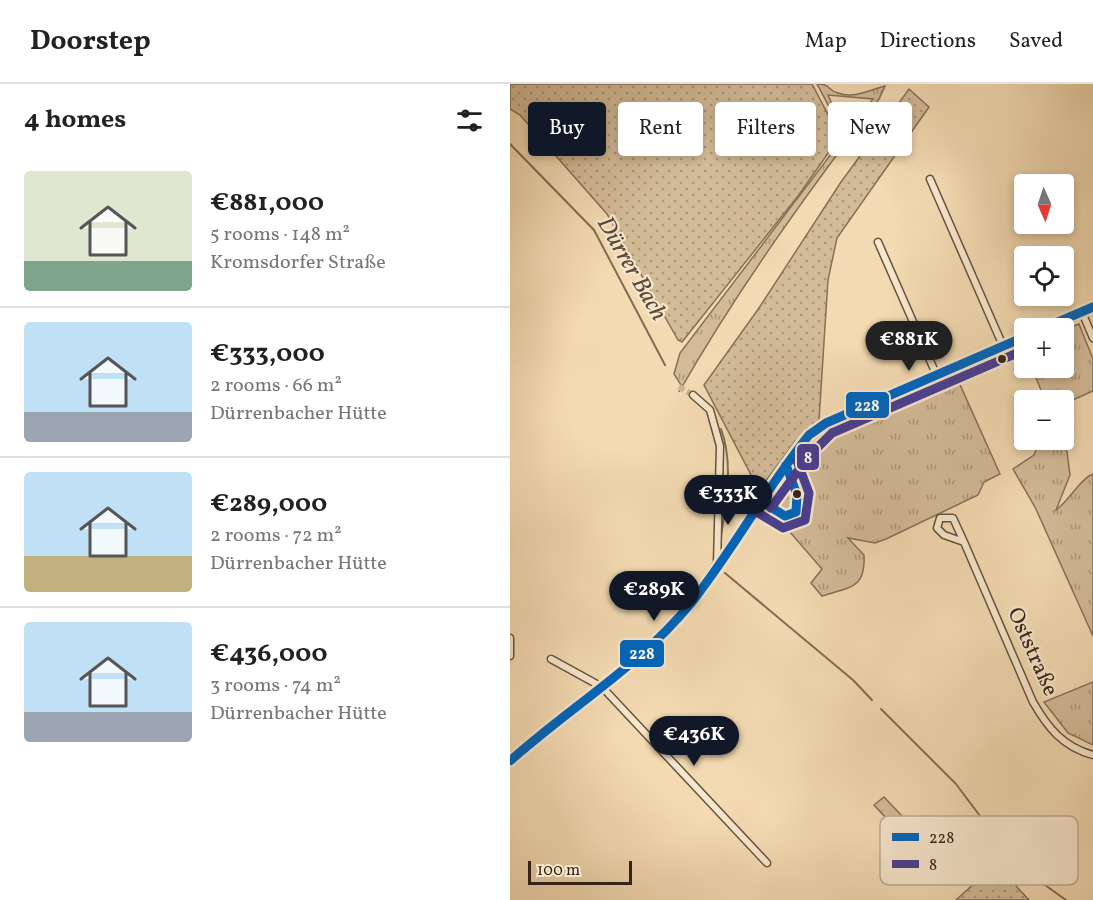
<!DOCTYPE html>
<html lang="en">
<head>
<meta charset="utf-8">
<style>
	:root { --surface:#fff; --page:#f6f6f6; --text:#222; --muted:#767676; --line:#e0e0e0; --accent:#111827 }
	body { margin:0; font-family:Vollkorn,serif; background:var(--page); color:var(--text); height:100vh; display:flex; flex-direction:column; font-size:22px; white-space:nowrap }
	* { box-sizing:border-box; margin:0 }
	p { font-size:20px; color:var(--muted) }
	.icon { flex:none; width:33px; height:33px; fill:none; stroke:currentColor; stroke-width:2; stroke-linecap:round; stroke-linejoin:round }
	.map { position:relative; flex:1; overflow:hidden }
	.details { display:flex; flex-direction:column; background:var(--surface); width:510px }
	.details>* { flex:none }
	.banner { position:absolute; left:18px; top:18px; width:474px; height:54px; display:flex; gap:12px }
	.needle { width:39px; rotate:177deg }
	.controls { position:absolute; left:504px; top:90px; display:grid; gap:12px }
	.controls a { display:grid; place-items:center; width:60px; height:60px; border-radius:6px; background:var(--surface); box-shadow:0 3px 9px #0003; font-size:30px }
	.scale { position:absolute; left:18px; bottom:15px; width:104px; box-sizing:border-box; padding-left:6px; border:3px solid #372418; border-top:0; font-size:16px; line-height:21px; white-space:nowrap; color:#372418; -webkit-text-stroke:4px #f7e7cd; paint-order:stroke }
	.price { position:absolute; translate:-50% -51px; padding:0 14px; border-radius:21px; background:var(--accent); color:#fff; font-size:20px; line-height:39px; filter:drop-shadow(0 2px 3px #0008) }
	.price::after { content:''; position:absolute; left:50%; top:36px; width:18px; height:14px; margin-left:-9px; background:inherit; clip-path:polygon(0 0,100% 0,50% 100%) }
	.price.selected { background:#222; color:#fff }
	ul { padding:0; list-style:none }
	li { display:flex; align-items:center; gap:18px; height:150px; padding:0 24px }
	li+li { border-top:2px solid var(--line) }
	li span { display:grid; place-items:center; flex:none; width:168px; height:120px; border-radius:6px; color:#555 }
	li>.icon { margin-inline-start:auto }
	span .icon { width:72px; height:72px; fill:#fffc; stroke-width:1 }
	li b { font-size:26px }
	h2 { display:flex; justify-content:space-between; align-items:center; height:72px; padding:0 24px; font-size:26px }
	.chip { padding:0 21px; border-radius:6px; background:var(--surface); box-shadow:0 3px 9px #0003; font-size:21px; line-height:54px }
	.chip.selected { background:var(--accent); color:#fff }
	header { display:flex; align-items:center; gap:36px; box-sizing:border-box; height:84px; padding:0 30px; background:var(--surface); border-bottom:2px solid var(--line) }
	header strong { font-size:28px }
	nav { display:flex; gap:33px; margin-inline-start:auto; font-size:21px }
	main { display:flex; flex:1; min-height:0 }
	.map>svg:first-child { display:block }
</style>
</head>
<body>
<header>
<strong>Doorstep</strong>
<nav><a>Map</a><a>Directions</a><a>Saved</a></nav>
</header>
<main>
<section class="details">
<h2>4 homes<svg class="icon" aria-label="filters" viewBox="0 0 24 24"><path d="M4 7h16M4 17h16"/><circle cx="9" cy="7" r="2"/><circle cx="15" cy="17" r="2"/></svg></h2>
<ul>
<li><span style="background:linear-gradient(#dfe7d0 75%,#7fa58c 0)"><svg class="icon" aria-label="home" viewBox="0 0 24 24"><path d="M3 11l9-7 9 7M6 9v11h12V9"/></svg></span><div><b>€881,000</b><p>5 rooms · 148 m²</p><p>Kromsdorfer Straße</p></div></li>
<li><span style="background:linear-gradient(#bfe0f5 75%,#9aa5b1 0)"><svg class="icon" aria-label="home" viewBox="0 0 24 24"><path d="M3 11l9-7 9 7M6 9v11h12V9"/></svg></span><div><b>€333,000</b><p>2 rooms · 66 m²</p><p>Dürrenbacher Hütte</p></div></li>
<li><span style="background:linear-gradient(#bfe0f5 70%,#c2b280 0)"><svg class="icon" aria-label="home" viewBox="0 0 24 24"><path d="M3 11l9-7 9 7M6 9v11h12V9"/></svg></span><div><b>€289,000</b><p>2 rooms · 72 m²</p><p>Dürrenbacher Hütte</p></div></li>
<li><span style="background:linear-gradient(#bfe0f5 75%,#9aa5b1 0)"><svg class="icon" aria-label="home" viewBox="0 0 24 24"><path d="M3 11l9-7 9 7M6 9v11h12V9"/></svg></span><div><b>€436,000</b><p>3 rooms · 74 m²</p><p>Dürrenbacher Hütte</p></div></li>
</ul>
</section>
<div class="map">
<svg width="583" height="816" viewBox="0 0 583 816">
	<defs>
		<pattern id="grass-tufts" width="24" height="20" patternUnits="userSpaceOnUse" patternTransform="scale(1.5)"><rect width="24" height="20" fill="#d3bb98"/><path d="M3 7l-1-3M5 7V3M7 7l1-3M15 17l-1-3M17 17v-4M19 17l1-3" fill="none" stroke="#ac987b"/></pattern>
		<pattern id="garden-dots" width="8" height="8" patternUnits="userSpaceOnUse" patternTransform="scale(1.5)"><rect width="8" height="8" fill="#d3bb98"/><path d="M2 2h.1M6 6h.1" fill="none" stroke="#ac987b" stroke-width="1.8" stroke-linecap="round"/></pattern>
	</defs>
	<rect width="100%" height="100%" fill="#f3dab2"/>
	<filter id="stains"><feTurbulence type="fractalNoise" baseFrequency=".00333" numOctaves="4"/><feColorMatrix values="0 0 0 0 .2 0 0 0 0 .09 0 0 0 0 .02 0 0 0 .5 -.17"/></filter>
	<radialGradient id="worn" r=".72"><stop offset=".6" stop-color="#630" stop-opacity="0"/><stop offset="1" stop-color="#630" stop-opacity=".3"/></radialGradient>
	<!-- grass -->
	<path fill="url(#grass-tufts)" stroke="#857058" stroke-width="1.5" d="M307,0C321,0 317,6 328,9C345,15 359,6 375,2L369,15C297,109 228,205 169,308L171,301L164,290L170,269L363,15L318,11L326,29L323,30Z
		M569,240L583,275V307L556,319L555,353L560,391L546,426C559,417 570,395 583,390V552L525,423L503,385L524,371L530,356H554V316H535L522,284H554V246Z
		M441,293L447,294L490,390L474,398L468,411L376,455L365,459L338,454L354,471C356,506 338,503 312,512L301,499L312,485L272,439L291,434L297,415L288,376L308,354Z
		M276,392L286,420L282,427L277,428L268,424L264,411Z
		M583,598V661L558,649L534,618Z
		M374,713L412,753L402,762L364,721Z"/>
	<!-- garden -->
	<path fill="url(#garden-dots)" stroke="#857058" stroke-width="1.5" d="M0,0H302L326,46V58L288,112L172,258L168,256L97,130L10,31L0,25Z
		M399,5L419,23L327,154L318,196L309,336L284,359L249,406L194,301L249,224L331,98Z
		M486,780L519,816H446Z"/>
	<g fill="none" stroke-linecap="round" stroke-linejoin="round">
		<!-- stream -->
		<path stroke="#816c55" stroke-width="2" d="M0,60L84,146L155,281
			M210,458C216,421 224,380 211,345
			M215,489L343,596L362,616
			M371,625L446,700L485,752L528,796L556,816"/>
		<!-- minor-tunnel -->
		<path stroke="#cdb693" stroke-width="6" stroke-dasharray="6 3" stroke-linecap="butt" d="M169,303L183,311"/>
		<!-- minor casing -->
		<g stroke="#66523e" stroke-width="9">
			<path id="minor" d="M420,95L493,262
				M368,158L426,290
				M572,228L583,254
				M183,311L200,326L210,362L207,481
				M454,458L434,451L427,444L430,434H443L454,458L523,618C538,644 553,663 583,671
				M0,554V572
				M41,575L92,603L257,779"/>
		</g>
		<!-- tertiary casing -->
		<g stroke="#66523e" stroke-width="11">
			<path id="tertiary" d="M534,244L583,223
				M0,677L28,652L92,603L144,557L181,519L285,368L299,351L316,339L514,253"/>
		</g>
		<!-- minor -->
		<use href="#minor" stroke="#f7e7cd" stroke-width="6"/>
		<!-- tertiary -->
		<use href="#tertiary" stroke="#f7e7cd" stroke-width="8"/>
		<!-- bus-1 casing -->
		<g stroke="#f7e7cd" stroke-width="14">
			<path id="bus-1" d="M534,244L583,223
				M251,417L275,432L286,428L287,411L276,381
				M0,677C59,624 131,581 181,519C224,465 256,404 299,351L316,339L514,253"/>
		</g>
		<!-- bus-2 casing -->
		<g stroke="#f7e7cd" stroke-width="14">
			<path id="bus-2" d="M261,424L298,373L322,349L514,266
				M245,427L273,444L295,436L299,409L287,377"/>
		</g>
		<!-- bus-1 -->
		<use href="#bus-1" stroke="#0065bd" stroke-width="9"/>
		<!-- bus-2 -->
		<use href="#bus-2" stroke="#493e92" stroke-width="9"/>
	</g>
	<!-- markers -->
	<g fill="#372418" stroke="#f7e7cd" stroke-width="2">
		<circle cx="492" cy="275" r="5"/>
		<circle cx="287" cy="410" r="5"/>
	</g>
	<g text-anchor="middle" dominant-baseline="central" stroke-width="4.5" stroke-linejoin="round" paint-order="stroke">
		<!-- street labels -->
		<g font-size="22" fill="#372418" stroke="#f7e7cd">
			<text transform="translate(522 568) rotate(66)">Oststraße</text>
		</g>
		<!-- water labels -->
		<g font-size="24" font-style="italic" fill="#5c4837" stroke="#f7e7cd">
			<text transform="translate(121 185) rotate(60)">Dürrer Bach</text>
		</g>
	</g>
	<!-- legend -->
	<rect x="370" y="732" width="198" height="69" rx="9" fill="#f7e7cd" stroke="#bdac97" stroke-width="1.5"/>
	<rect x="382" y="749" width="27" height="8" fill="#0065bd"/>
	<rect x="382" y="776" width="27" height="8" fill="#493e92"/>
	<g font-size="16" fill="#372418">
		<text x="419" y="759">228</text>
		<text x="419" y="786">8</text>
	</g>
	<g stroke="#f7e7cd" stroke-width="2">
		<rect x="335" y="307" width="45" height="28" rx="6" fill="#0065bd"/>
		<rect x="286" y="359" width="24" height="28" rx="6" fill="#493e92"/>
		<rect x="109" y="555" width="46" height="29" rx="6" fill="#0065bd"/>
	</g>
	<g font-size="16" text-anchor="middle" font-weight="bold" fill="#fff">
		<text x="357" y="327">228</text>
		<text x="298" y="379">8</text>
		<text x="132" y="575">228</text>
	</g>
	<rect width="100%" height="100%" filter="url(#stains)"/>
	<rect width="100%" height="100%" fill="url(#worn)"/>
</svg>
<div class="controls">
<a><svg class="needle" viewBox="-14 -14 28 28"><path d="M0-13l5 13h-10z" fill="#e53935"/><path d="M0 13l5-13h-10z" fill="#767676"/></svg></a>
<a><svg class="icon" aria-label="locate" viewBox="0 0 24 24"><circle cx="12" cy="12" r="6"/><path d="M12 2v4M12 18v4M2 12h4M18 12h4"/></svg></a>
<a>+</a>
<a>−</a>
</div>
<div class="scale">100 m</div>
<b class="price selected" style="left:399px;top:288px">€881K</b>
<b class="price" style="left:218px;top:442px">€333K</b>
<b class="price" style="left:144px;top:538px">€289K</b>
<b class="price" style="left:184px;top:683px">€436K</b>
<div class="banner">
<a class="chip selected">Buy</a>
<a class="chip">Rent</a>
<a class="chip">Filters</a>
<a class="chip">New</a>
</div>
</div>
</main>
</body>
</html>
